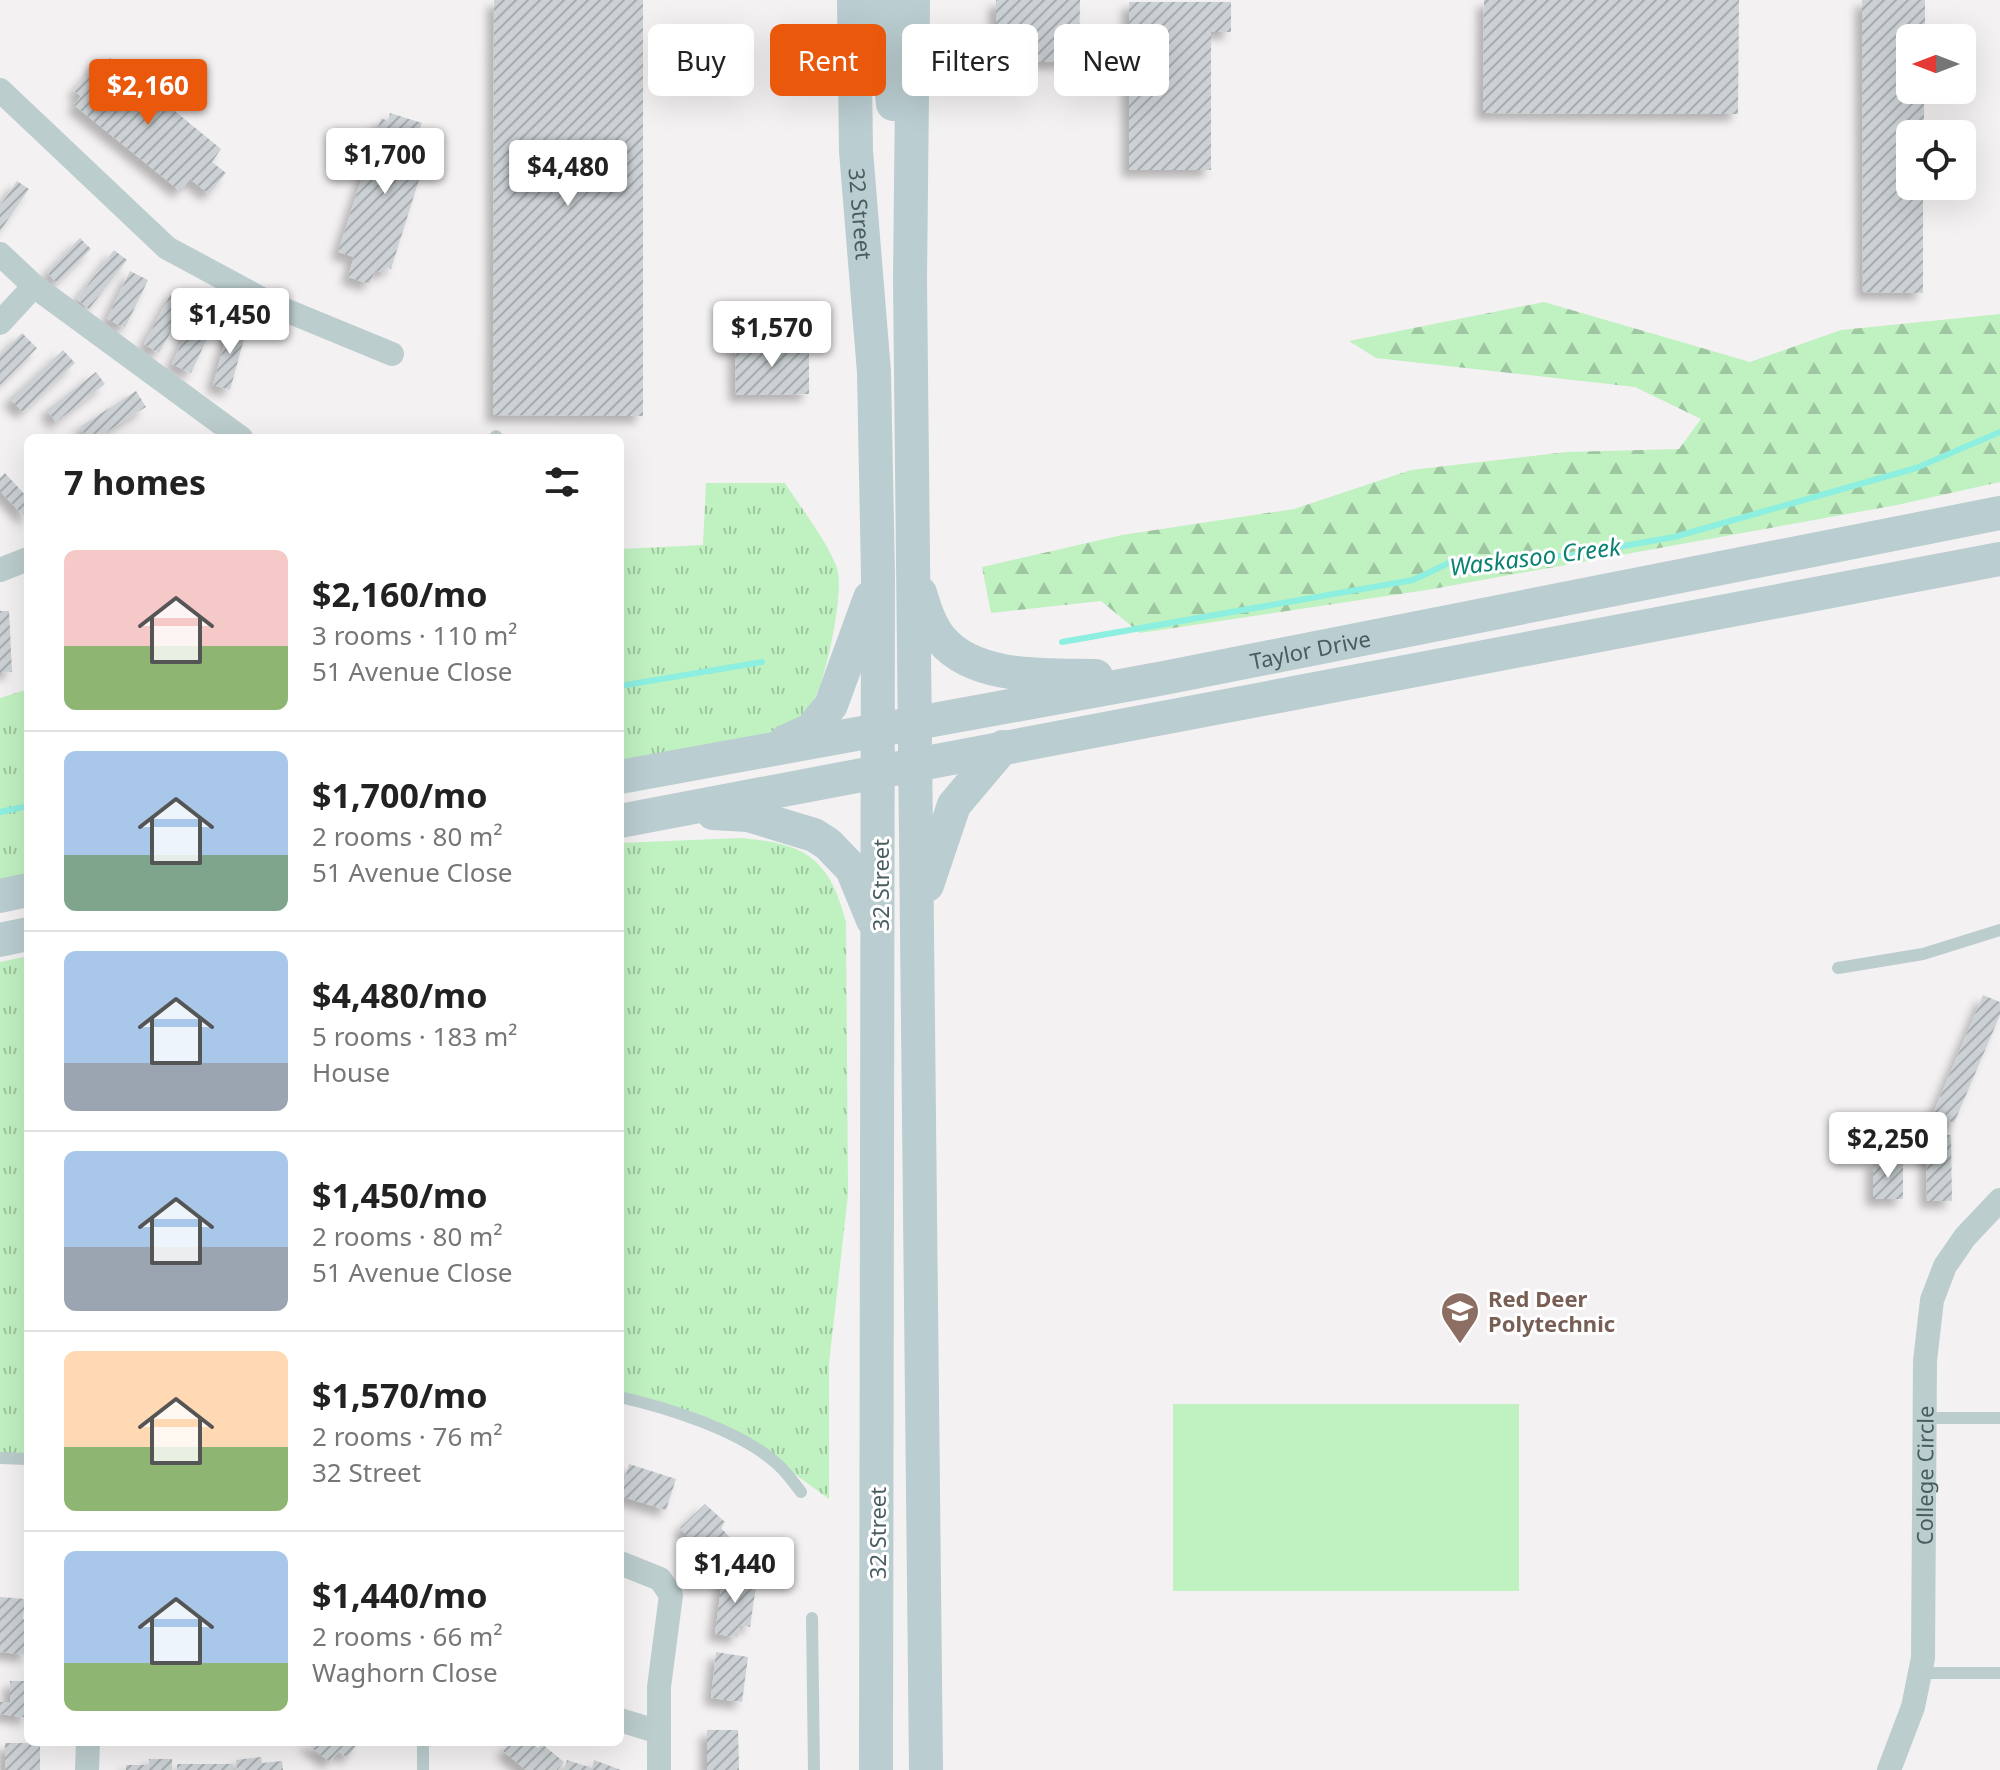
<!DOCTYPE html>
<html lang="en">
<head>
<meta charset="utf-8">
<style>
	:root { --surface:#fff; --page:#f6f6f6; --text:#222; --muted:#767676; --line:#e0e0e0; --accent:#ea580c }
	body { margin:0; font-family:"Noto Sans",sans-serif; background:var(--page); color:var(--text); height:100vh; display:flex; flex-direction:column; font-size:30px; white-space:nowrap }
	* { box-sizing:border-box; margin:0 }
	p { font-size:26px; color:var(--muted) }
	.icon { flex:none; width:44px; height:44px; fill:none; stroke:currentColor; stroke-width:2; stroke-linecap:round; stroke-linejoin:round }
	.map { position:relative; flex:1; overflow:hidden }
	.side { position:absolute; left:24px; top:434px; width:600px; height:1312px; display:flex; flex-direction:column; background:var(--surface); border-radius:12px; box-shadow:0 8px 32px #0002 }
	.side>* { flex:none }
	.banner { position:absolute; left:648px; top:24px; width:760px; height:72px; display:flex; gap:16px }
	.needle { width:52px; rotate:270deg }
	.tools { position:absolute; left:1896px; top:24px; display:grid; gap:16px }
	.tools a { display:grid; place-items:center; width:80px; height:80px; border-radius:12px; background:var(--surface); box-shadow:0 8px 32px #0002; font-size:40px }
	.price { position:absolute; translate:-50% -68px; padding:0 18px; border-radius:8px; background:#fff; color:#222; font-size:26px; line-height:52px; filter:drop-shadow(0 2px 4px #0008) }
	.price::after { content:''; position:absolute; left:50%; top:48px; width:24px; height:18px; margin-left:-12px; background:inherit; clip-path:polygon(0 0,100% 0,50% 100%) }
	.price.selected { background:var(--accent); color:#fff }
	ul { padding:0; list-style:none }
	li { display:flex; align-items:center; gap:24px; height:200px; padding:0 40px }
	li+li { border-top:2px solid var(--line) }
	li span { display:grid; place-items:center; flex:none; width:224px; height:160px; border-radius:12px; color:#555 }
	li>.icon { margin-inline-start:auto }
	span .icon { width:96px; height:96px; fill:#fffc; stroke-width:1 }
	li b { font-size:34px }
	h2 { display:flex; justify-content:space-between; align-items:center; height:96px; padding:0 40px; font-size:34px }
	.tag { padding:0 28px; border-radius:12px; background:var(--surface); box-shadow:0 8px 32px #0002; font-size:28px; line-height:72px }
	.tag.selected { background:var(--accent); color:#fff }
	.map>svg:first-child { display:block }
</style>
</head>
<body>
<div class="map">
<svg width="2000" height="1770" viewBox="0 0 2000 1770">
	<defs>
		<pattern id="forest-firs" width="22" height="20" patternUnits="userSpaceOnUse" patternTransform="scale(2)"><rect width="22" height="20" fill="#c0f1c1"/><path d="M5 1l3.5 6h-7zM16 11l3.5 6h-7z" fill="#9ec6a0"/></pattern>
		<pattern id="park-tufts" width="24" height="20" patternUnits="userSpaceOnUse" patternTransform="scale(2)"><rect width="24" height="20" fill="#c0f1c1"/><path d="M3 7l-1-3M5 7V3M7 7l1-3M15 17l-1-3M17 17v-4M19 17l1-3" fill="none" stroke="#9ec6a0"/></pattern>
		<pattern id="building-hatch" width="6" height="6" patternUnits="userSpaceOnUse" patternTransform="scale(2)"><rect width="6" height="6" fill="#cbd1d4"/><path d="M-1 1l2-2M0 6l6-6M5 7l2-2" fill="none" stroke="#a7adaf"/></pattern>
		<filter id="shadow"><feDropShadow dx="-7" dy="7" stdDeviation="4" flood-color="#0004"/></filter>
	</defs>
	<rect width="100%" height="100%" fill="#f4f1f2"/>
	<!-- forest -->
	<path fill="url(#forest-firs)" d="M1544,302L1750,362L1841,330L2000,314V482L1897,505L1427,590L1140,633L1101,601L991,613L982,567L1122,535L1294,509L1411,470L1566,452L1679,449L1701,419L1635,387L1376,358L1349,341Z"/>
	<!-- park -->
	<path fill="url(#park-tufts)" d="M706,483H785C802,510 826,539 837,568C845,589 826,682 813,701C803,716 791,725 777,735L620,766V549L703,545Z
		M28,689V882L0,887V698Z
		M740,838C804,843 829,857 846,922L848,1194L829,1364V1499L758,1447L720,1428L620,1401V843Z
		M28,956V1458L0,1454V962Z"/>
	<!-- garden -->
	<path fill="#c0f1c1" d="M1173,1404H1519V1591H1173Z"/>
	<g fill="none" stroke-linecap="round" stroke-linejoin="round">
		<!-- stream -->
		<path stroke="#8cefe0" stroke-width="6" d="M1062,642L1413,580L1451,562L1572,555L1674,537L1916,468L2000,432
			M620,686L762,662
			M0,812L28,806"/>
	</g>
	<!-- building -->
	<path fill="url(#building-hatch)" filter="url(#shadow)" d="M494,0H643V416L493,415Z
		M996,0H1080L1079,62H996Z
		M1484,0H1739L1738,114L1483,113Z
		M1862,0H1925V38H1910V90H1924V134H1910V186H1923V293L1863,292Z
		M1129,2H1231V32H1211V170H1129Z
		M110,58L221,149L212,162L226,173L209,194L190,179L180,191L74,105L81,96L74,91L99,60L104,65Z
		M390,113L422,123L419,131L433,135L391,269L386,267L385,273L375,270L370,284L348,277L354,257L338,252L381,118L388,121Z
		M17,181L29,189L0,231V206Z
		M80,238L91,249L57,283L47,272Z
		M114,250L127,260L89,309L77,299Z
		M130,271L148,280L125,328L107,319Z
		M173,290L189,299L159,353L144,344Z
		M199,304L219,313L191,373L172,364Z
		M230,323L247,328L230,390L213,385Z
		M22,333L37,348L0,385V355Z
		M809,342V394L736,395L735,344Z
		M63,350L75,363L23,412L10,399Z
		M96,372L105,384L56,422L47,410Z
		M136,391L146,407L97,438H87L80,427Z
		M5,473L28,498V520L0,491V478Z
		M0,611H9L12,672L0,673Z
		M1983,995L2000,1002V1015L1954,1123L1933,1114Z
		M1926,1135H1951L1952,1201H1927Z
		M1873,1160H1903V1199H1873Z
		M629,1464L676,1479L666,1510L620,1496Z
		M705,1504L725,1522L721,1528L735,1543L712,1562L680,1528Z
		M723,1575L757,1579L750,1627L740,1625L738,1637L715,1634Z
		M0,1597L25,1599L23,1619H28V1655L0,1652Z
		M716,1652L748,1657L742,1702L711,1698Z
		M10,1681H28V1718L0,1714V1702H10Z
		M707,1730H738L739,1770H707Z
		M304,1742H359L347,1758L339,1751L330,1762Z
		M511,1742H531L538,1748L542,1744L564,1762L558,1770H526L503,1751Z
		M5,1743H40V1770H5Z
		M261,1757L262,1763L282,1761L283,1770H237L236,1760Z
		M149,1759H172V1770H126V1765H149Z
		M567,1760L592,1768L594,1760L621,1770H564Z
		M177,1764H233V1770H177Z"/>
	<g fill="none" stroke-linecap="round" stroke-linejoin="round">
		<!-- lane -->
		<path stroke="#bccdce" stroke-width="12" d="M496,436V438
			M1838,968L1923,954L2000,930
			M620,1397C668,1408 739,1430 776,1463C786,1471 793,1482 801,1492
			M1925,1418H2000
			M0,1458L28,1459
			M812,1618L814,1770
			M1921,1673H2000
			M423,1770V1742"/>
		<!-- street -->
		<g stroke="#bccdce" stroke-width="24">
			<path d="M0,90L167,248L273,305L392,354"/>
			<path d="M0,254L34,286L241,438"/>
			<path d="M0,323L34,286"/>
			<path d="M0,570L28,559"/>
			<path d="M620,1563L660,1579L671,1595L659,1687V1770"/>
			<path d="M620,1720L659,1732"/>
			<path d="M87,1770L88,1742"/>
			<path id="s1" d="M1889,1770L1913,1707L1923,1658L1925,1361L1932,1300L1945,1266L1965,1237L2000,1200"/>
		</g>
		<!-- secondary -->
		<g stroke="#bacdd0" stroke-width="34">
			<path id="s2" d="M854,0L856,151L874,372L878,575L876,1770"/>
			<path d="M882,0L893,104"/>
			<path d="M913,0L910,279L926,1770"/>
			<path d="M920,593C925,609 930,626 941,639C975,680 1047,675 1096,676"/>
			<path d="M785,742L811,730L831,705L870,598"/>
			<path id="s3" d="M620,777L1164,678L2000,513"/>
			<path d="M713,813L748,815L814,835L828,844L852,869L873,920"/>
			<path d="M620,821L2000,559"/>
			<path d="M927,885L954,805L1003,747"/>
			<path d="M0,896L28,890"/>
			<path d="M0,940L28,934"/>
		</g>
	</g>
	<!-- icons -->
	<defs>
		<g id="university-pin" transform="scale(2)"><path d="M0 17L-7.5 6A9.5 9.5 0 1 1 7.5 6Z" fill="#8d6e63" stroke="#fff"/><path d="M0-5L7-2L0 1L-7-2ZM-4 1L0 2.5L4 1V4Q0 6-4 4Z" fill="#fff"/></g>
	</defs>
	<g fill-rule="evenodd">
		<use href="#university-pin" x="1460" y="1311"/>
	</g>
	<g text-anchor="middle" dominant-baseline="central" stroke-width="6" stroke-linejoin="round" paint-order="stroke">
		<!-- street labels -->
		<g font-size="22" fill="#485d60" stroke="#fff">
			<text stroke="none"><textPath href="#s2" startOffset="214">32 Street</textPath></text>
			<text stroke="none"><textPath href="#s3" startOffset="702">Taylor Drive</textPath></text>
			<text transform="translate(880 885) rotate(-90)">32 Street</text>
			<text stroke="none"><textPath href="#s1" startOffset="300">College Circle</textPath></text>
			<text transform="translate(877 1533) rotate(-90)">32 Street</text>
		</g>
		<!-- education labels -->
		<g font-size="22" font-weight="bold" fill="#785e54" stroke="#fff" text-anchor="start">
			<text x="1488" y="1298">Red Deer<tspan x="1488" dy="25">Polytechnic</tspan></text>
		</g>
		<!-- water labels -->
		<g font-size="24" font-style="italic" fill="#0b8271" stroke="#fff">
			<text transform="translate(1535 556) rotate(-7)">Waskasoo Creek</text>
		</g>
	</g>
</svg>
<div class="tools">
<a><svg class="needle" viewBox="-14 -14 28 28"><path d="M0-13l5 13h-10z" fill="#e53935"/><path d="M0 13l5-13h-10z" fill="#767676"/></svg></a>
<a><svg class="icon" aria-label="locate" viewBox="0 0 24 24"><circle cx="12" cy="12" r="6"/><path d="M12 2v4M12 18v4M2 12h4M18 12h4"/></svg></a>
</div>
<b class="price selected" style="left:148px;top:127px">$2,160</b>
<b class="price" style="left:385px;top:196px">$1,700</b>
<b class="price" style="left:568px;top:208px">$4,480</b>
<b class="price" style="left:230px;top:356px">$1,450</b>
<b class="price" style="left:772px;top:369px">$1,570</b>
<b class="price" style="left:1888px;top:1180px">$2,250</b>
<b class="price" style="left:735px;top:1605px">$1,440</b>
<div class="banner">
<a class="tag">Buy</a>
<a class="tag selected">Rent</a>
<a class="tag">Filters</a>
<a class="tag">New</a>
</div>
<section class="side">
<h2>7 homes<svg class="icon" aria-label="filters" viewBox="0 0 24 24"><path d="M4 7h16M4 17h16"/><circle cx="9" cy="7" r="2"/><circle cx="15" cy="17" r="2"/></svg></h2>
<ul>
<li><span style="background:linear-gradient(#f6c9c9 60%,#8fb573 0)"><svg class="icon" aria-label="home" viewBox="0 0 24 24"><path d="M3 11l9-7 9 7M6 9v11h12V9"/></svg></span><div><b>$2,160/mo</b><p>3 rooms · 110 m²</p><p>51 Avenue Close</p></div></li>
<li><span style="background:linear-gradient(#a9c7e8 65%,#7fa58c 0)"><svg class="icon" aria-label="home" viewBox="0 0 24 24"><path d="M3 11l9-7 9 7M6 9v11h12V9"/></svg></span><div><b>$1,700/mo</b><p>2 rooms · 80 m²</p><p>51 Avenue Close</p></div></li>
<li><span style="background:linear-gradient(#a9c7e8 70%,#9aa5b1 0)"><svg class="icon" aria-label="home" viewBox="0 0 24 24"><path d="M3 11l9-7 9 7M6 9v11h12V9"/></svg></span><div><b>$4,480/mo</b><p>5 rooms · 183 m²</p><p>House</p></div></li>
<li><span style="background:linear-gradient(#a9c7e8 60%,#9aa5b1 0)"><svg class="icon" aria-label="home" viewBox="0 0 24 24"><path d="M3 11l9-7 9 7M6 9v11h12V9"/></svg></span><div><b>$1,450/mo</b><p>2 rooms · 80 m²</p><p>51 Avenue Close</p></div></li>
<li><span style="background:linear-gradient(#ffd9b3 60%,#8fb573 0)"><svg class="icon" aria-label="home" viewBox="0 0 24 24"><path d="M3 11l9-7 9 7M6 9v11h12V9"/></svg></span><div><b>$1,570/mo</b><p>2 rooms · 76 m²</p><p>32 Street</p></div></li>
<li><span style="background:linear-gradient(#a9c7e8 70%,#8fb573 0)"><svg class="icon" aria-label="home" viewBox="0 0 24 24"><path d="M3 11l9-7 9 7M6 9v11h12V9"/></svg></span><div><b>$1,440/mo</b><p>2 rooms · 66 m²</p><p>Waghorn Close</p></div></li>
</ul>
</section>
</div>
</body>
</html>
